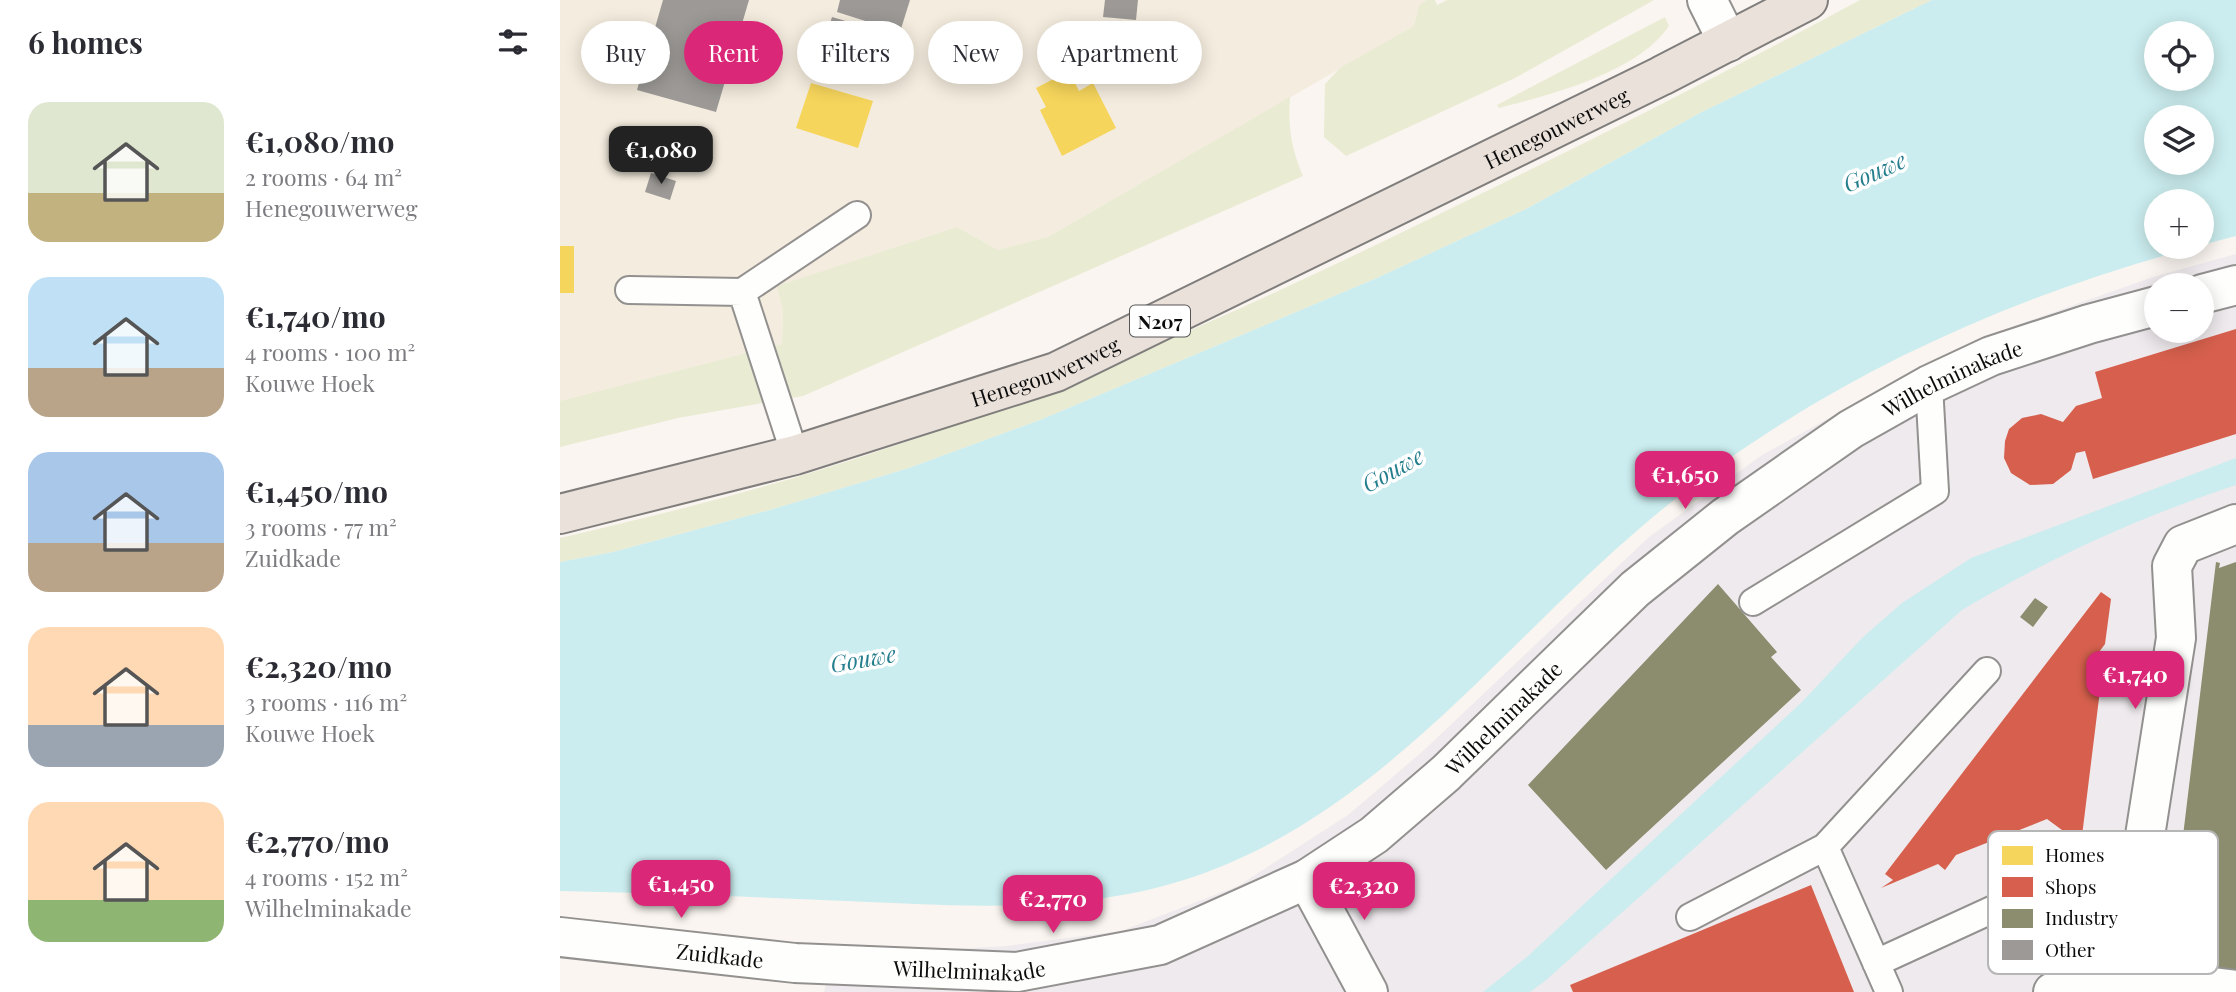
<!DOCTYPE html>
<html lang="en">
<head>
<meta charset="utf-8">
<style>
	:root { --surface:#fff; --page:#f2f2f3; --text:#2b2b33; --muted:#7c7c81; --accent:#db2777 }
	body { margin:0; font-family:"Playfair Display",serif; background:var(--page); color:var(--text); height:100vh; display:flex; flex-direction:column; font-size:26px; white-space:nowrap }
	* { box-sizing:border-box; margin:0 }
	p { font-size:23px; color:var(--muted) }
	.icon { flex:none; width:38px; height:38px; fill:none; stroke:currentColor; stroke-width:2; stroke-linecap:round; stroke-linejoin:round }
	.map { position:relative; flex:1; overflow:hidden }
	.panel { display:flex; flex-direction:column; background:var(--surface); width:560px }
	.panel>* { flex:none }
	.top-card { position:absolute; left:21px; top:21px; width:665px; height:63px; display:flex; gap:14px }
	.tools { position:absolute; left:1584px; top:21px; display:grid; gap:14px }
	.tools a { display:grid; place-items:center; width:70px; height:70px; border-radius:50%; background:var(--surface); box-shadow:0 4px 18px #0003; font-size:35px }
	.price { position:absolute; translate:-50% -60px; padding:0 16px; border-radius:14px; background:var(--accent); color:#fff; font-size:23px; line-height:46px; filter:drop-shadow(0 2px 4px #0008) }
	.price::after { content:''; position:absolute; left:50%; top:42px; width:21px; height:16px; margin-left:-10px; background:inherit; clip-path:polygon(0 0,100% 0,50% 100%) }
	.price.selected { background:#222; color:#fff }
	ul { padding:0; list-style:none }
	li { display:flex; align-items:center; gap:21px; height:175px; padding:0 28px }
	li span { display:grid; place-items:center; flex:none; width:196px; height:140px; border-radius:21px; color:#555 }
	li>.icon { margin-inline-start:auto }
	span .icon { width:84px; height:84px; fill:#fffc; stroke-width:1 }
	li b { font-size:30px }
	h2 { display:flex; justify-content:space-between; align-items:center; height:84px; padding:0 28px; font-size:30px }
	.tag { padding:0 24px; border-radius:32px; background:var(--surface); box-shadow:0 4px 18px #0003; font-size:24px; line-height:63px }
	.tag.selected { background:var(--accent); color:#fff }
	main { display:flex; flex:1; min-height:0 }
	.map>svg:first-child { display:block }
</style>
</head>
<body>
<main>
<section class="panel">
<h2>6 homes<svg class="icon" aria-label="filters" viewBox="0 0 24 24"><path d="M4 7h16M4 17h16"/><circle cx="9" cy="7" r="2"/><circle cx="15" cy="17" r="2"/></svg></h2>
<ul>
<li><span style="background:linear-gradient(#dfe7d0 65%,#c2b280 0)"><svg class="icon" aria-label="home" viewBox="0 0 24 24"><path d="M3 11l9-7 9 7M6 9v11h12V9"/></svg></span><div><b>€1,080/mo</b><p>2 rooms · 64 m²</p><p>Henegouwerweg</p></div></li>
<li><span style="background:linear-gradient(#bfe0f5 65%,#b9a48a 0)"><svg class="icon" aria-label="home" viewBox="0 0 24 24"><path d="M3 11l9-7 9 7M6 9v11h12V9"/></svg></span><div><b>€1,740/mo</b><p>4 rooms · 100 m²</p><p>Kouwe Hoek</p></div></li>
<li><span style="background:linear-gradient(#a9c7e8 65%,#b9a48a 0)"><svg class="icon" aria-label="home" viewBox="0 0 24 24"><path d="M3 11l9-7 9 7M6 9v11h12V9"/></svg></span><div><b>€1,450/mo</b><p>3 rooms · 77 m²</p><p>Zuidkade</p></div></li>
<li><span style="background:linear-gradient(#ffd9b3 70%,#9aa5b1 0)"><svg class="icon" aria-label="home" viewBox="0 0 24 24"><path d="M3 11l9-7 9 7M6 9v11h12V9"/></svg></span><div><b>€2,320/mo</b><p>3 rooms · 116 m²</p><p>Kouwe Hoek</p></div></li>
<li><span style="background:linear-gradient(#ffd9b3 70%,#8fb573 0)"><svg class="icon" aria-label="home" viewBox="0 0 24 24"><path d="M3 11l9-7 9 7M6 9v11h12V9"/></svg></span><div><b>€2,770/mo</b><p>4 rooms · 152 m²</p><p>Wilhelminakade</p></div></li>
</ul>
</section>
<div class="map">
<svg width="1676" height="992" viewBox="0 0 1676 992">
	<rect width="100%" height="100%" fill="#faf5f0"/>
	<!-- industrial -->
	<path fill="#efeaed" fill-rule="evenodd" d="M1676,254V992H264L272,956L446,946L561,931L678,886L788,815L862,752L1089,537L1202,455L1331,384L1457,325L1593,277ZM1596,285H1642V331H1596Z"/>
	<!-- farmland -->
	<path fill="#f4ecde" d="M0,0H867L859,5L854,26L488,237L438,250L397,227L218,286L223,310L222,344L0,401Z"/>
	<!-- green -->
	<path fill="#e9ebd3" d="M867,0H875L877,5L887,0H1094L955,78L786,156L764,137L765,84L780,68L854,26L859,5Z
		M1300,0H1372L1140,113L968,208L817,278L480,420L349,468L210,510L53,552L0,562V538C108,513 216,486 322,450C522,384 713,296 902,203C1036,138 1169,71 1300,0Z
		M1105,17L1109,26C1077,73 992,94 939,108L937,105Z
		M730,97C728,127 731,148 743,176L243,396L118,418L0,447V401L222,344L223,310L217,286L397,227L438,250L488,237Z"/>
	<!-- water -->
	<path fill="#cbedef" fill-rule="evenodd" d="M1372,0H1676V236L1642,245V201H1596V247H1635C1437,300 1244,389 1087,522C940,646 821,813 633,877C521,915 402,906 286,901C191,897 95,893 0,891V562L53,552L210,510L349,468L480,420L817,278L968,208L1140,113ZM1642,33V79H1596V33ZM1642,117V163H1596V117Z
		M1676,458V485C1580,517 1489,558 1402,610L985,981L970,992H923L968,956L1242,702L1302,638L1342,603L1411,558Z"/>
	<!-- homes -->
	<path fill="#f6d55c" d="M509,71L519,91L533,83L556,128L502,156L480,110L486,107L476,88Z
		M251,83L313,101L298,148L236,128Z
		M0,246H14V293H0Z"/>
	<!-- shops -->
	<path fill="#d6604d" d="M1676,329V434L1533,479L1525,451L1516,453L1511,470L1493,484L1470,485L1451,473L1444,458L1445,441L1449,429L1462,418L1481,414L1503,422L1516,406L1542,398L1535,372Z
		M1541,592L1551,599L1545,644L1534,659L1543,666L1521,844L1487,819L1396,855L1385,870L1378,864L1321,888L1333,880L1325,874Z
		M1251,885L1294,992H1013L1010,985Z"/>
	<!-- industry -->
	<path fill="#8c8c6e" d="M1656,562L1660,563L1659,568L1676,562V971L1603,961L1619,835L1623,836Z
		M1158,584L1217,652L1211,657L1241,690L1046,870L968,785Z
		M1475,598L1488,607L1473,627L1460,617Z"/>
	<!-- building -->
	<path fill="#9c9996" d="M103,0H189L156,112L77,90Z
		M280,0H350L340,32L277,12Z
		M545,0H578L576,20L543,17Z
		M272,17L320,31L306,76L258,62Z
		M91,173L116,181L110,200L85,192Z"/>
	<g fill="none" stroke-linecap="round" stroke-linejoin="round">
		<!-- lane casing -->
		<g stroke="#93918f" stroke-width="30">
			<path id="lane" d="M69,290L182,292L297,215
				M182,292L235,455
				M1193,602L1375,491L1369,385
				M1130,917L1265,847
				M1316,963L1486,885L1576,899
				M1329,992L1265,847L1427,671"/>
		</g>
		<!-- street casing -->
		<g stroke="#93918f" stroke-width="42">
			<g id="street">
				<path d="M1147,0L1168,42"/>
				<path d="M1642,294L1676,285"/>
				<path d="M747,879L808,992"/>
				<path id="s1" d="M0,937L235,963L457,972L600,945L747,879L814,835L886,773L1075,589L1165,517L1291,429L1369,385L1431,356L1529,324L1596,306"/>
				<path d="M1563,976L1616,638L1612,566L1623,545L1676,524"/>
				<path d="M1493,992L1522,980L1563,976L1676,990"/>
			</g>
		</g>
		<!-- primary casing -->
		<g stroke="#807e7c" stroke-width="42">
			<g id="primary">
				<path id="s2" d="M0,514L235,455L496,372L1101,76L1248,0"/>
			</g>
		</g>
		<!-- lane -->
		<use href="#lane" stroke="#fefefd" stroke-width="26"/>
		<!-- street -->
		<use href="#street" stroke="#fefefd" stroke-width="38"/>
		<!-- primary -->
		<use href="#primary" stroke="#eae1da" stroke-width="38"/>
	</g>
	<g text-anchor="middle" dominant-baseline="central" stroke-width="7" stroke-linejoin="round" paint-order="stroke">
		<!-- shield labels -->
		<rect fill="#fff" stroke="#555" stroke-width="2" x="570" y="305.5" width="60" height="31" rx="5"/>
		<g font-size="19" font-weight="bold" fill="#0c0c0c">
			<text x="600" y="321">N207</text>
		</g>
		<!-- street labels -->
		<g font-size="21" fill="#0c0c0c" stroke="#fff">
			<text stroke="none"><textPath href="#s2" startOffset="1073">Henegouwerweg</textPath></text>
			<text stroke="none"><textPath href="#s2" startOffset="506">Henegouwerweg</textPath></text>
			<text stroke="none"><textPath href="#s1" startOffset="1587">Wilhelminakade</textPath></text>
			<text stroke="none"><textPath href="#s1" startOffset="1020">Wilhelminakade</textPath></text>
			<text stroke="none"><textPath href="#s1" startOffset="161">Zuidkade</textPath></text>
			<text stroke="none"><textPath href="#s1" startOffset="411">Wilhelminakade</textPath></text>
		</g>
		<!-- water labels -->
		<g font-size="23" font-style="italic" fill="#257e8e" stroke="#fff">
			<text transform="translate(1314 171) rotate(-24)">Gouwe</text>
			<text transform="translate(832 469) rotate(-29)">Gouwe</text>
			<text transform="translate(303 658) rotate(-10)">Gouwe</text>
		</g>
	</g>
	<!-- legend -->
	<rect x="1428" y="831" width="230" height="143" rx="10" fill="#fff" stroke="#b6b6b6" stroke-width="2"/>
	<rect x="1442" y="846" width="31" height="19" fill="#f6d55c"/>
	<rect x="1442" y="877" width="31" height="20" fill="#d6604d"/>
	<rect x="1442" y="909" width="31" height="19" fill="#8c8c6e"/>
	<rect x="1442" y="940" width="31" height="20" fill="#9c9996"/>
	<g font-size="19" fill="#0c0c0c">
		<text x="1485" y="862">Homes</text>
		<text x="1485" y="894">Shops</text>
		<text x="1485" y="925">Industry</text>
		<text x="1485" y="957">Other</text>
	</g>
</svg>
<div class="tools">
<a><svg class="icon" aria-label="locate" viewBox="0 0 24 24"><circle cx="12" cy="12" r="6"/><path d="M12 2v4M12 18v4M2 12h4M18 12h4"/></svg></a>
<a><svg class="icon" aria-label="layers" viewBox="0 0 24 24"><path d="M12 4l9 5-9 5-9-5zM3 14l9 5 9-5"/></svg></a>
<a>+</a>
<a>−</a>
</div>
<b class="price selected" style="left:101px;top:186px">€1,080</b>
<b class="price" style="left:1125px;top:511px">€1,650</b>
<b class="price" style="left:1575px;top:711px">€1,740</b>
<b class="price" style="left:121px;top:920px">€1,450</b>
<b class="price" style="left:804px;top:922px">€2,320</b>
<b class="price" style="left:493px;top:935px">€2,770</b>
<div class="top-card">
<a class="tag">Buy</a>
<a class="tag selected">Rent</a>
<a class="tag">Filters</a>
<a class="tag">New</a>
<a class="tag">Apartment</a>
</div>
</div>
</main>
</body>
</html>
